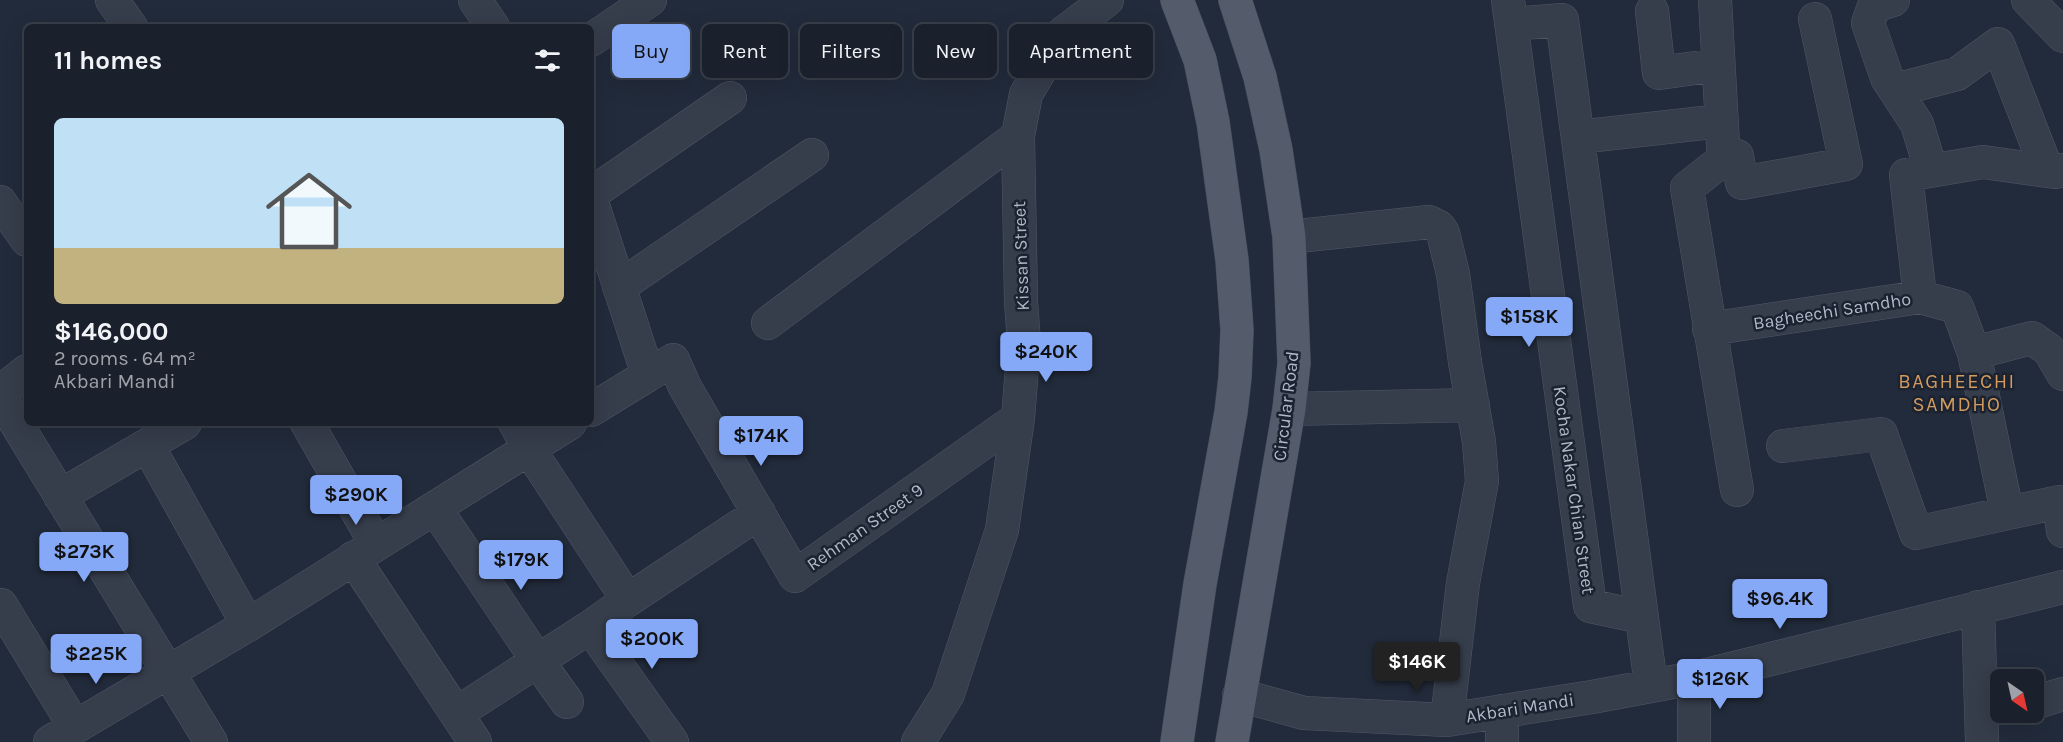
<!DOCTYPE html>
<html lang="en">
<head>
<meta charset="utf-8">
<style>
	:root { --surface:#1a202c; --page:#232834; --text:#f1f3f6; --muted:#9fa3a9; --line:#383e48; --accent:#86a9f7 }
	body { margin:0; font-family:Karla,sans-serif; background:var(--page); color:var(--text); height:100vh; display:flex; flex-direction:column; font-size:22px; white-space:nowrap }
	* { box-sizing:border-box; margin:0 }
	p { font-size:20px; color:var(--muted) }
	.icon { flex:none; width:33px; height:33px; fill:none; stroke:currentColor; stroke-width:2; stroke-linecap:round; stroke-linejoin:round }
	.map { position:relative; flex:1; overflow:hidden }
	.side { position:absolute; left:24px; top:24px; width:570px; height:402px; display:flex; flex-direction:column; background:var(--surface); border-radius:9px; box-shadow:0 6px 24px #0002,0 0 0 2px var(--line) }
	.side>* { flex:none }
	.hud { position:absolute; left:612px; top:24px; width:570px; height:54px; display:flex; gap:12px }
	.needle { width:39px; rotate:146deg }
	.buttons { position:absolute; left:1990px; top:669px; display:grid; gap:12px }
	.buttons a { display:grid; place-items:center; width:54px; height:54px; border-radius:9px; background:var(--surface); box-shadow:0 6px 24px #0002,0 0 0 2px var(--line); font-size:30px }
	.price { position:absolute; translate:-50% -51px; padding:0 14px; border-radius:6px; background:var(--accent); color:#111; font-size:20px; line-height:39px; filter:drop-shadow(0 2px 3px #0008) }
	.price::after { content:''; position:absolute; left:50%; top:36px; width:18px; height:14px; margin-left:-9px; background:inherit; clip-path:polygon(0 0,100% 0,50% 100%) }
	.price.active { background:#222; color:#fff }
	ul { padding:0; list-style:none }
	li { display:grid; align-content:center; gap:12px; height:318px; padding:0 30px }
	li span { display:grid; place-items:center; height:186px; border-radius:9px; color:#555 }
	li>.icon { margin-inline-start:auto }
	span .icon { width:108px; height:108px; fill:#fffc; stroke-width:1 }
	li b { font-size:26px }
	h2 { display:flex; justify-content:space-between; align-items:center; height:72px; padding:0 30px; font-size:26px }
	.tag { padding:0 21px; border-radius:9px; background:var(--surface); box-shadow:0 6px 24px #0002,0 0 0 2px var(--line); font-size:21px; line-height:54px }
	.tag.active { background:var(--accent); color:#111 }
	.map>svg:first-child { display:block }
</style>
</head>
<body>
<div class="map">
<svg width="2063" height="742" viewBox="0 0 2063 742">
	<rect width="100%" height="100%" fill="#222b3b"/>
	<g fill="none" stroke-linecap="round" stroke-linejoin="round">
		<!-- minor casing -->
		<g stroke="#515866" stroke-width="34">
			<path id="minor" d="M112,0L131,27
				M475,0L493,27
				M1508,0L1590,606L1642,617
				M1715,0L1724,162
				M1893,0L1874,6L1868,23L1887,78L1917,124L1931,170
				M2028,0L2063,36
				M1652,11L1659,73L1717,65
				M1511,24L1562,20L1651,685
				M591,40L650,0
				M1895,90L1957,74L1998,44L2047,170
				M1578,137L1721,121
				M591,194L730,98
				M591,199L648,375L673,360L685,387L795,576L1018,418
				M0,202L27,240
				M1289,237L1429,222L1439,227L1443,233L1453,274L1465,362L1479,442L1482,481L1463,583L1447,720
				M619,287L812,155
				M1920,297L1906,175L1983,162L2055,172L2063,170
				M768,323L1018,136
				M1709,329L1920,297L1957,307L1974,353L2007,512
				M1974,353L2032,338L2049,350L2063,374
				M0,392L27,371
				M0,397L211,742
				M1289,409L1473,405
				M591,410L648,375
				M307,423L376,544
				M515,423L529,449L628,600
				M148,446L248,625
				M1783,446L1881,434L1916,533L2059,502L2063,531
				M1737,490L1687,188L1716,165L1737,156L1742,183L1846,164L1815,19
				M60,496L185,423
				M435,508L537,660L567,702
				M353,558L475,742
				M1,605L75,727
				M1978,607L1982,742
				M590,627L672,742
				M1694,678V742
				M1239,695L1304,713L1447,720L1592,697L1694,678L2063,587
				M2034,703L2063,694
				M1502,711V742
				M457,713L590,627L628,600L759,513
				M50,742L248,625L570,423
				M918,742L948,694L1002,530L1018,418L1024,342L1021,302L1018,136L1026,94L1063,33L1107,0"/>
		</g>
		<!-- major casing -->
		<g stroke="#3f4654" stroke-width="34">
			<path id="major" d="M1177,0L1200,60L1213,122L1232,260L1237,330L1235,377L1231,412L1200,584L1177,742
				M1232,742L1289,409L1294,363L1289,237L1276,150L1260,77L1235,0"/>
		</g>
		<!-- minor -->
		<use href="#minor" stroke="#363d4b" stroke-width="33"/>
		<!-- major -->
		<use href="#major" stroke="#545c6b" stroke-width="33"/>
	</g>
	<g text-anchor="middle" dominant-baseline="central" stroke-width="5" stroke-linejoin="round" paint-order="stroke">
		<!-- street labels -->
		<g font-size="18" fill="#b1b8c7" stroke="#1b2230">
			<text transform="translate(1021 256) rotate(-92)">Kissan Street</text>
			<text transform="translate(1832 311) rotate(-9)">Bagheechi Samdho</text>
			<text transform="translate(1286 406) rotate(-83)">Circular Road</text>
			<text transform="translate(1574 490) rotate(82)">Kocha Nakar Chian Street</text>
			<text transform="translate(865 527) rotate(-35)">Rehman Street 9</text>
			<text transform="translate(1520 708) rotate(-9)">Akbari Mandi</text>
		</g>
		<!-- neighbourhood labels -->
		<g font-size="20" letter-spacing="1.5" fill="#d39b60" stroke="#1b2230">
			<text x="1957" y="381">BAGHEECHI<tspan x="1957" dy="23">SAMDHO</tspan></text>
		</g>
	</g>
</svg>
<div class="buttons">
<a><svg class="needle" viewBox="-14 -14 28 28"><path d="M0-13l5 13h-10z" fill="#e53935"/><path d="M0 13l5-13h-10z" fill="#9fa3a9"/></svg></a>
</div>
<b class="price" style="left:1529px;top:348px">$158K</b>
<b class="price" style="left:1046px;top:383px">$240K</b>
<b class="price" style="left:761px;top:467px">$174K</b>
<b class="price" style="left:356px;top:526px">$290K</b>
<b class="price" style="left:84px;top:583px">$273K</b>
<b class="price" style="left:521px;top:591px">$179K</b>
<b class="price" style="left:1780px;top:630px">$96.4K</b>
<b class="price" style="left:652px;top:670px">$200K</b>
<b class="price" style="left:96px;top:685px">$225K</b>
<b class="price active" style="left:1417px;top:693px">$146K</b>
<b class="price" style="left:1720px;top:710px">$126K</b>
<div class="hud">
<a class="tag active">Buy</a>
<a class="tag">Rent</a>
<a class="tag">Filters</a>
<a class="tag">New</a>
<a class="tag">Apartment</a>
</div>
<section class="side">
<h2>11 homes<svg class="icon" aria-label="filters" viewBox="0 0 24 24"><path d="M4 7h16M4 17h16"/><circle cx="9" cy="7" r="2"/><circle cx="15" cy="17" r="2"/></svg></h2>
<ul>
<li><span style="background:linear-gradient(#bfe0f5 70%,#c2b280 0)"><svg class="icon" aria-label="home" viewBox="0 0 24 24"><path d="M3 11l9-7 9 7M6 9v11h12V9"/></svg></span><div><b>$146,000</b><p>2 rooms · 64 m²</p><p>Akbari Mandi</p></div></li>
</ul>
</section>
</div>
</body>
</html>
